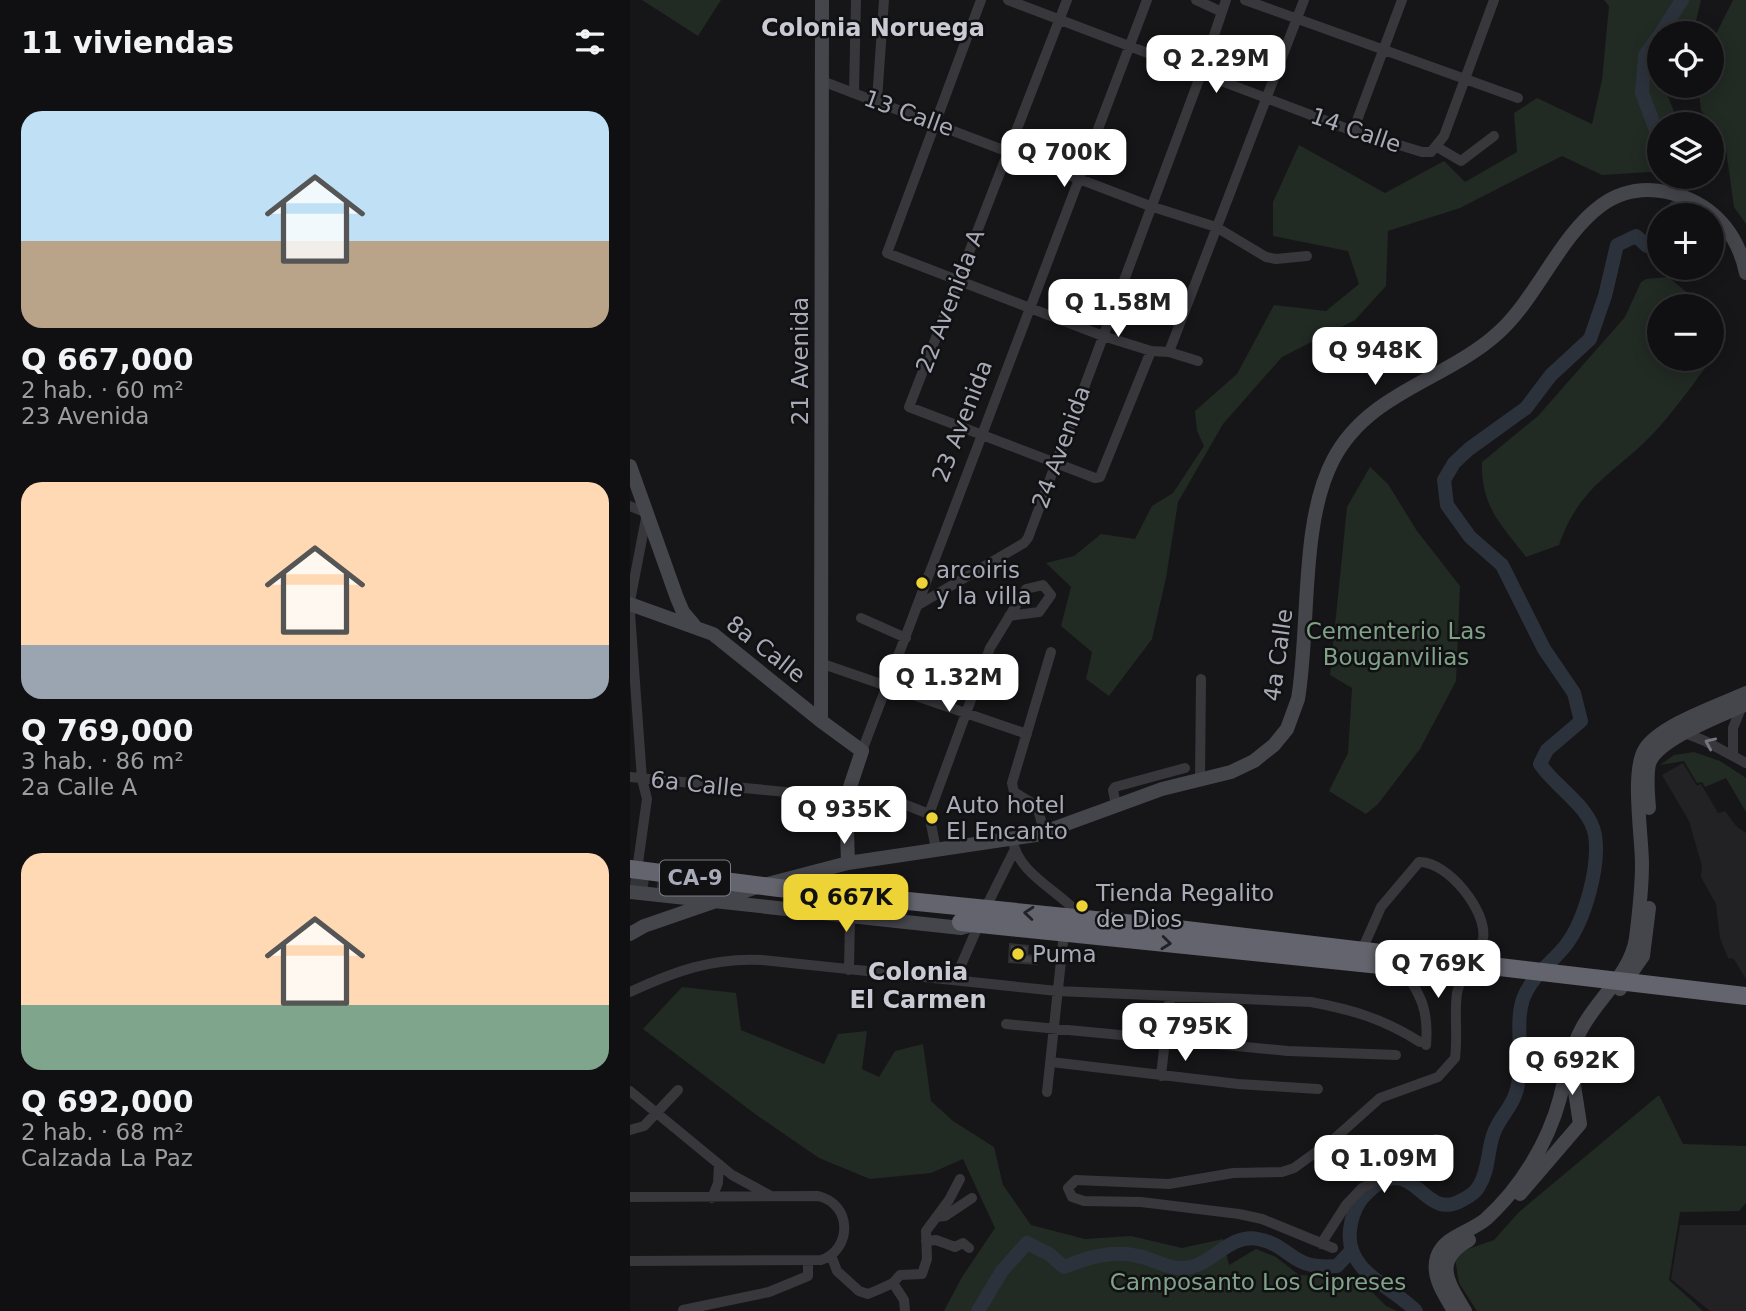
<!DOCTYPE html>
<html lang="es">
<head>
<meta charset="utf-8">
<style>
	:root { --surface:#101012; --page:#19191b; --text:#f1f3f6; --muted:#9c9d9f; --line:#303032; --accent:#eed337 }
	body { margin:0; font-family:"DejaVu Sans",sans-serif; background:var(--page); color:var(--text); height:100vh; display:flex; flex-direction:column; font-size:26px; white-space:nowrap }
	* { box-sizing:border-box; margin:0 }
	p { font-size:23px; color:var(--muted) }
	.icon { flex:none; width:38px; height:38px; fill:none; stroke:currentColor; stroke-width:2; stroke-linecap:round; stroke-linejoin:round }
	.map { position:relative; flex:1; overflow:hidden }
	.drawer { display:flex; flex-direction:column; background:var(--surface); width:630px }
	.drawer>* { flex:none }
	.fabs { position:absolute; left:1017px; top:21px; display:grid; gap:14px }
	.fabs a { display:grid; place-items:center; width:77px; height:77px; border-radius:50%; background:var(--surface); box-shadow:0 4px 18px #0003,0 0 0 2px var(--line); font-size:35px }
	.price { position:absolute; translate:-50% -60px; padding:0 16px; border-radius:14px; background:#fff; color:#222; font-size:23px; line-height:46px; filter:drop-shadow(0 2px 4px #0008) }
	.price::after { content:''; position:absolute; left:50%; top:42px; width:21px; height:16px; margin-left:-10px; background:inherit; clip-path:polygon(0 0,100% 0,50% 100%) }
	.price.active { background:var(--accent); color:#111 }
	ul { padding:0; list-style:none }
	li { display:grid; align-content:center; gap:14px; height:371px; padding:0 21px }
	li span { display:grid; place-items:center; height:217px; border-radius:21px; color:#555 }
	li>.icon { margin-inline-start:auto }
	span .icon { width:126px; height:126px; fill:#fffc; stroke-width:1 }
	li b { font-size:30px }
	h2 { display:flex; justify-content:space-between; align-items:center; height:84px; padding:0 21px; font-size:30px }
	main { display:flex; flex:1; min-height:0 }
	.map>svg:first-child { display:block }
</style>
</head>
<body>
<main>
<section class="drawer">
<h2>11 viviendas<svg class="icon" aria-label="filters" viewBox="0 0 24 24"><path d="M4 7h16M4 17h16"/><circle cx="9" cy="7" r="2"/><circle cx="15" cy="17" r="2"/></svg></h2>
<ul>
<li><span style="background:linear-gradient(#bfe0f5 60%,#b9a48a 0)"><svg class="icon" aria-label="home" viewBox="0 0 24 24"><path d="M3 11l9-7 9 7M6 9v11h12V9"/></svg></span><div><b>Q 667,000</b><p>2 hab. · 60 m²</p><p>23 Avenida</p></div></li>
<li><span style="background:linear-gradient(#ffd9b3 75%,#9aa5b1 0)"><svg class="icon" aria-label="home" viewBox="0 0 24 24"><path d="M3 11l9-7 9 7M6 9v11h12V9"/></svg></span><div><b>Q 769,000</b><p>3 hab. · 86 m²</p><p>2a Calle A</p></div></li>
<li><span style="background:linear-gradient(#ffd9b3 70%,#7fa58c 0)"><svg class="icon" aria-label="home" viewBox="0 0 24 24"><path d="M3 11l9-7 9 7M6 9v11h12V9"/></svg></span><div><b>Q 692,000</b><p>2 hab. · 68 m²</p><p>Calzada La Paz</p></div></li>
</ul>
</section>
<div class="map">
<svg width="1116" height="1311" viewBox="0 0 1116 1311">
	<rect width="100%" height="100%" fill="#161618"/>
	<!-- built -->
	<path fill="#222224" d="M1053,763L1067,786L1071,784L1088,813L1095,811L1107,827L1116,833V979L1104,959L1098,958L1090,938L1086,904L1071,877L1072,866L1059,821L1032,775Z
		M1050,1225H1116V1311H1080L1041,1279Z"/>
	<!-- green -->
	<path fill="#222a24" d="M12,0H91L68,36Z
		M974,0H1071L1063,33H1029V86H1037L1035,89L1049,124H1029V175L1020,172L972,175L932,156L830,208L758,231L756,286L725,320L652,357L593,424L548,502L536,578L522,639L479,696L456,679L462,652L431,626L441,587L416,563L444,556L471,534L505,539L522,506L543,493L574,446L567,431L565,411L607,374L644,305L696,311L729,284L718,251L643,236V202L669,145L755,193L814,161L835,182L887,152L884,113L907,98L962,124L972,80L979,6Z
		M1103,0H1116V224L1104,207L1096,150L1071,110L1068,86H1082V42Z
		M1038,277L1074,306H1029V359H1082V315L1096,340C1074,368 1054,399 1030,426C990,472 951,481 929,545L896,557C870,523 851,507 852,462L908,416L995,317L1011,282L1016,279Z
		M740,467L758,484L787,531L830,586L826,681L790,749L748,804L736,814L699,791L718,753L722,688L700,675L717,507Z
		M1064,752L1090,761L1116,778V812L1096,778L1075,787L1072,782L1067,783L1054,761L1030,765L1044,755Z
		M52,987L106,993L111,1030L194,1064L208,1034L237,1031L232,1069L249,1077L265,1051L293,1044L301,1101L323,1121L364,1147L373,1185L401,1225L455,1239L501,1236L552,1248L593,1239L599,1265L626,1249L646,1257L669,1275L722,1278L742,1292L756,1306L767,1311H314L332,1277L365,1228L333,1159L301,1173L240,1179L189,1158L125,1114L13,1029Z
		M1029,1095L1053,1144L1116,1146V1203L1109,1211L1050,1212L1039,1280L1073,1311H847L829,1283L825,1258L835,1250L864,1240L889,1212Z"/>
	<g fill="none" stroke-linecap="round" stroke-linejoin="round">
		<!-- river -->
		<path stroke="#2c323b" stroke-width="14" d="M1031,33L1052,0
			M1029,36L1015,55L1012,93L1029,138
			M1043,177V179
			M1041,215L1045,208
			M348,1311L372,1271L397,1243L419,1254L434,1267C459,1257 482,1250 508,1256C524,1259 537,1269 554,1268C582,1267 598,1233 628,1239C663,1246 659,1270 707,1266L720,1252
			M786,1311C762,1286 715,1272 720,1230C721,1220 724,1210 730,1201C738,1191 751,1179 765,1178C791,1178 801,1220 834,1199C840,1196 846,1192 849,1186C860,1169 857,1147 865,1130C875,1109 886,1104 889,1078C893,1052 885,1023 893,999C902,975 921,964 936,945C955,920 970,866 965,835C960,806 925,787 910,764L917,750L951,721L944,693L914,649L872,565L840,537L817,505L814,480L824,463L839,449L896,408L921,375L960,339L975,296L987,245L1006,236L1017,246L1029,235"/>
	</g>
	<!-- building -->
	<path fill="#404045" stroke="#303033" stroke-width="2" d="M380,944L398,946L397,955L407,956V964L379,962Z"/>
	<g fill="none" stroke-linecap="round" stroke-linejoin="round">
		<!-- highway-tunnel -->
		<path stroke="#333438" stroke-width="18" stroke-dasharray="18 9" stroke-linecap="butt" d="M0,885L108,897"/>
		<!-- street -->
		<path stroke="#37373c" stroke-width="10" d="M351,0L257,253L473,336L521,351L539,352L568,361
			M378,0L723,131L792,152H801L814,136L864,0
			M437,0L279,407L465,478L470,477L521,351
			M566,0L592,12
			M615,0L888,98
			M192,81L520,206L586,227L636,257L646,259L677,256
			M224,92L226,0
			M247,100L254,0
			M723,131L772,0
			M807,147L831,161L864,136
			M539,352L674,0
			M0,506L17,513L0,601
			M290,604L394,543L398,538L571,74L596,0
			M0,613L12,779L17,799L7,870
			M231,618L276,638
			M193,664L397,734
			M1050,731L1075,741L1116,763
			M232,751L517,0
			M1103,754V728L1112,706
			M0,777L271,803L299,814
			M570,780L571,679
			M486,805L483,790L485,787L555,768
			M414,831L407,806L384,792L382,783L421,652
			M383,840C386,870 424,889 444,909L446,918
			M306,849L299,814L360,648L396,589L413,585L421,595L409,612L379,616
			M355,909L384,851
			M773,968C791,996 799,1010 796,1045
			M219,970L220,916
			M325,979L349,924
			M0,992C43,972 83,957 132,960L427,991L681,1002C724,1010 753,1019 790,1042
			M376,1024L658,1051L766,1055
			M421,1062L608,1084L688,1089
			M531,1076L540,996
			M0,1091L102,1175L139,1195
			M417,1092L434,933
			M0,1130L14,1126L48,1090
			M0,1197L188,1196C223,1204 222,1250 191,1260L0,1261
			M82,1198L88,1183L89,1164
			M306,1217L315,1216L342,1198
			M296,1241L306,1240L325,1247L333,1243L339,1248
			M691,1244L716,1205L732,1188L779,1164L806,1139
			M703,1248L632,1219L609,1214L511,1202L454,1201L442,1197L438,1188L446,1180L539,1184L603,1173L652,1172L664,1168L704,1139L750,1098L808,1077L825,1058C828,1036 824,1014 827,993C831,972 849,959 853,939C858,911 817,861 789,862L751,907L732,950
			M201,1255L207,1271L229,1291L238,1294L250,1289L263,1283L270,1275L292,1274L297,1259L296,1231L319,1200L330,1179
			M263,1283L274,1300L275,1311
			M53,1310L139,1292L178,1276V1262"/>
		<!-- secondary -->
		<path stroke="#45454c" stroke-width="14" d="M0,466L47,598L53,612L64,625
			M0,604L83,634L191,721L232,751L216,799L218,863
			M191,721L192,0
			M1019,808C1018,794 1016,777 1019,764C1026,739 1093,715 1116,704
			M0,892L331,928L342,925
			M0,934L14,926L130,886L218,863L406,835L532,789L601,772L624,761L644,745L657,729L668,699C680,627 670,523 703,460C738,392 815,381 868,333C926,282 952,157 1056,198C1089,211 1109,239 1116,273
			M990,989L1013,956L1019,908
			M890,1194L950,1124L944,1085L948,1060
			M824,1311C815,1295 801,1277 807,1257C814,1236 841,1232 856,1219C891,1187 918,1143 930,1098C936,1074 940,1050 952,1028C968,998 1001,973 1006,938C1009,914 1012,889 1012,864C1012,836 1001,771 1015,749C1030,725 1090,705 1116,693
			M835,1311C818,1283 802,1260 839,1240"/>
		<!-- highway -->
		<path stroke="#63646d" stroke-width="18" d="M0,869L149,888L505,924L1116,996
			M331,922L789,969"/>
	</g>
	<!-- one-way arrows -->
	<defs><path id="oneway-chevron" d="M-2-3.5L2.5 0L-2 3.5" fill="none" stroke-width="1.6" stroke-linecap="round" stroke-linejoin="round" transform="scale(1.75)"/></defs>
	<use stroke="#757680" href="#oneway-chevron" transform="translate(1080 743) rotate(-156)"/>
	<g stroke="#212225">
		<use href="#oneway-chevron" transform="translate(399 913) rotate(-175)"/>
		<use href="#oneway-chevron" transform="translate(536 943) rotate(6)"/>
	</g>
	<!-- markers -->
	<g fill="#eed337" stroke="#111113" stroke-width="2.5">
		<circle cx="292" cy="583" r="7"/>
		<circle cx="302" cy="818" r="7"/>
		<circle cx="452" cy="906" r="7"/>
		<circle cx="388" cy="954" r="7"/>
	</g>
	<g text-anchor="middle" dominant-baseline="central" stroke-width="5" stroke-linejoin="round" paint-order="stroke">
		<!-- shield labels -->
		<rect fill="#111113" stroke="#7b7c86" stroke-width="2" x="30" y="860.5" width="70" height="35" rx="5"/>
		<g font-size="21" font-weight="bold" fill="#a8aab7">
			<text x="65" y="878">CA-9</text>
		</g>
		<!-- street labels -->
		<g font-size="23" fill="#a8aab7" stroke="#111113">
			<text transform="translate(279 113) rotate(20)">13 Calle</text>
			<text transform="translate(726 130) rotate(19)">14 Calle</text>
			<text transform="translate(320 301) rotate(-69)">22 Avenida A</text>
			<text transform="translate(170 361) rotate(-90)">21 Avenida</text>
			<text transform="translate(332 421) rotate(-69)">23 Avenida</text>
			<text transform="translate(431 447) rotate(-70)">24 Avenida</text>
			<text transform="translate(136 649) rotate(38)">8a Calle</text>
			<text transform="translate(648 655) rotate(-82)">4a Calle</text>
			<text transform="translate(67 784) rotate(6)">6a Calle</text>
		</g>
		<!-- poi labels -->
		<g font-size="23" fill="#a8aab7" stroke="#111113" text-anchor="start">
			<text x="306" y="570">arcoiris<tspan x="306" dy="26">y la villa</tspan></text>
			<text x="316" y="805">Auto hotel<tspan x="316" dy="26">El Encanto</tspan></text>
			<text x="466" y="893">Tienda Regalito<tspan x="466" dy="26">de Dios</tspan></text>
			<text x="402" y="954">Puma</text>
		</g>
		<!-- park labels -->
		<g font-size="23" fill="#7fa288" stroke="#111113">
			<text x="766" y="631">Cementerio Las<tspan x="766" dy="26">Bouganvilias</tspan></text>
			<text x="628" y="1282">Camposanto Los Cipreses</text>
		</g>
		<!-- neighbourhood labels -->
		<g font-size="24" font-weight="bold" fill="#c9cad3" stroke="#111113">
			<text x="243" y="28">Colonia Noruega</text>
			<text x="288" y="972">Colonia<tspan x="288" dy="28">El Carmen</tspan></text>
		</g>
	</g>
</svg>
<div class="fabs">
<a><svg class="icon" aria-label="locate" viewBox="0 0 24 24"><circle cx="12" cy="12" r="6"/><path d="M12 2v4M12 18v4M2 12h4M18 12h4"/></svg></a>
<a><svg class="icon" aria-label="layers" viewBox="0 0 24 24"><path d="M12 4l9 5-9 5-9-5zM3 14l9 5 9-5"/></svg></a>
<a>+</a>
<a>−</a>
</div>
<b class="price" style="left:586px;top:95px">Q 2.29M</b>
<b class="price" style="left:434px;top:189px">Q 700K</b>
<b class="price" style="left:488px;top:339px">Q 1.58M</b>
<b class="price" style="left:745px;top:387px">Q 948K</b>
<b class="price" style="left:319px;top:714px">Q 1.32M</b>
<b class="price" style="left:214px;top:846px">Q 935K</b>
<b class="price active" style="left:216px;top:934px">Q 667K</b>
<b class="price" style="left:808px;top:1000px">Q 769K</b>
<b class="price" style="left:555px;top:1063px">Q 795K</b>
<b class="price" style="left:942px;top:1097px">Q 692K</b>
<b class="price" style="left:754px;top:1195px">Q 1.09M</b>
</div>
</main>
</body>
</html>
